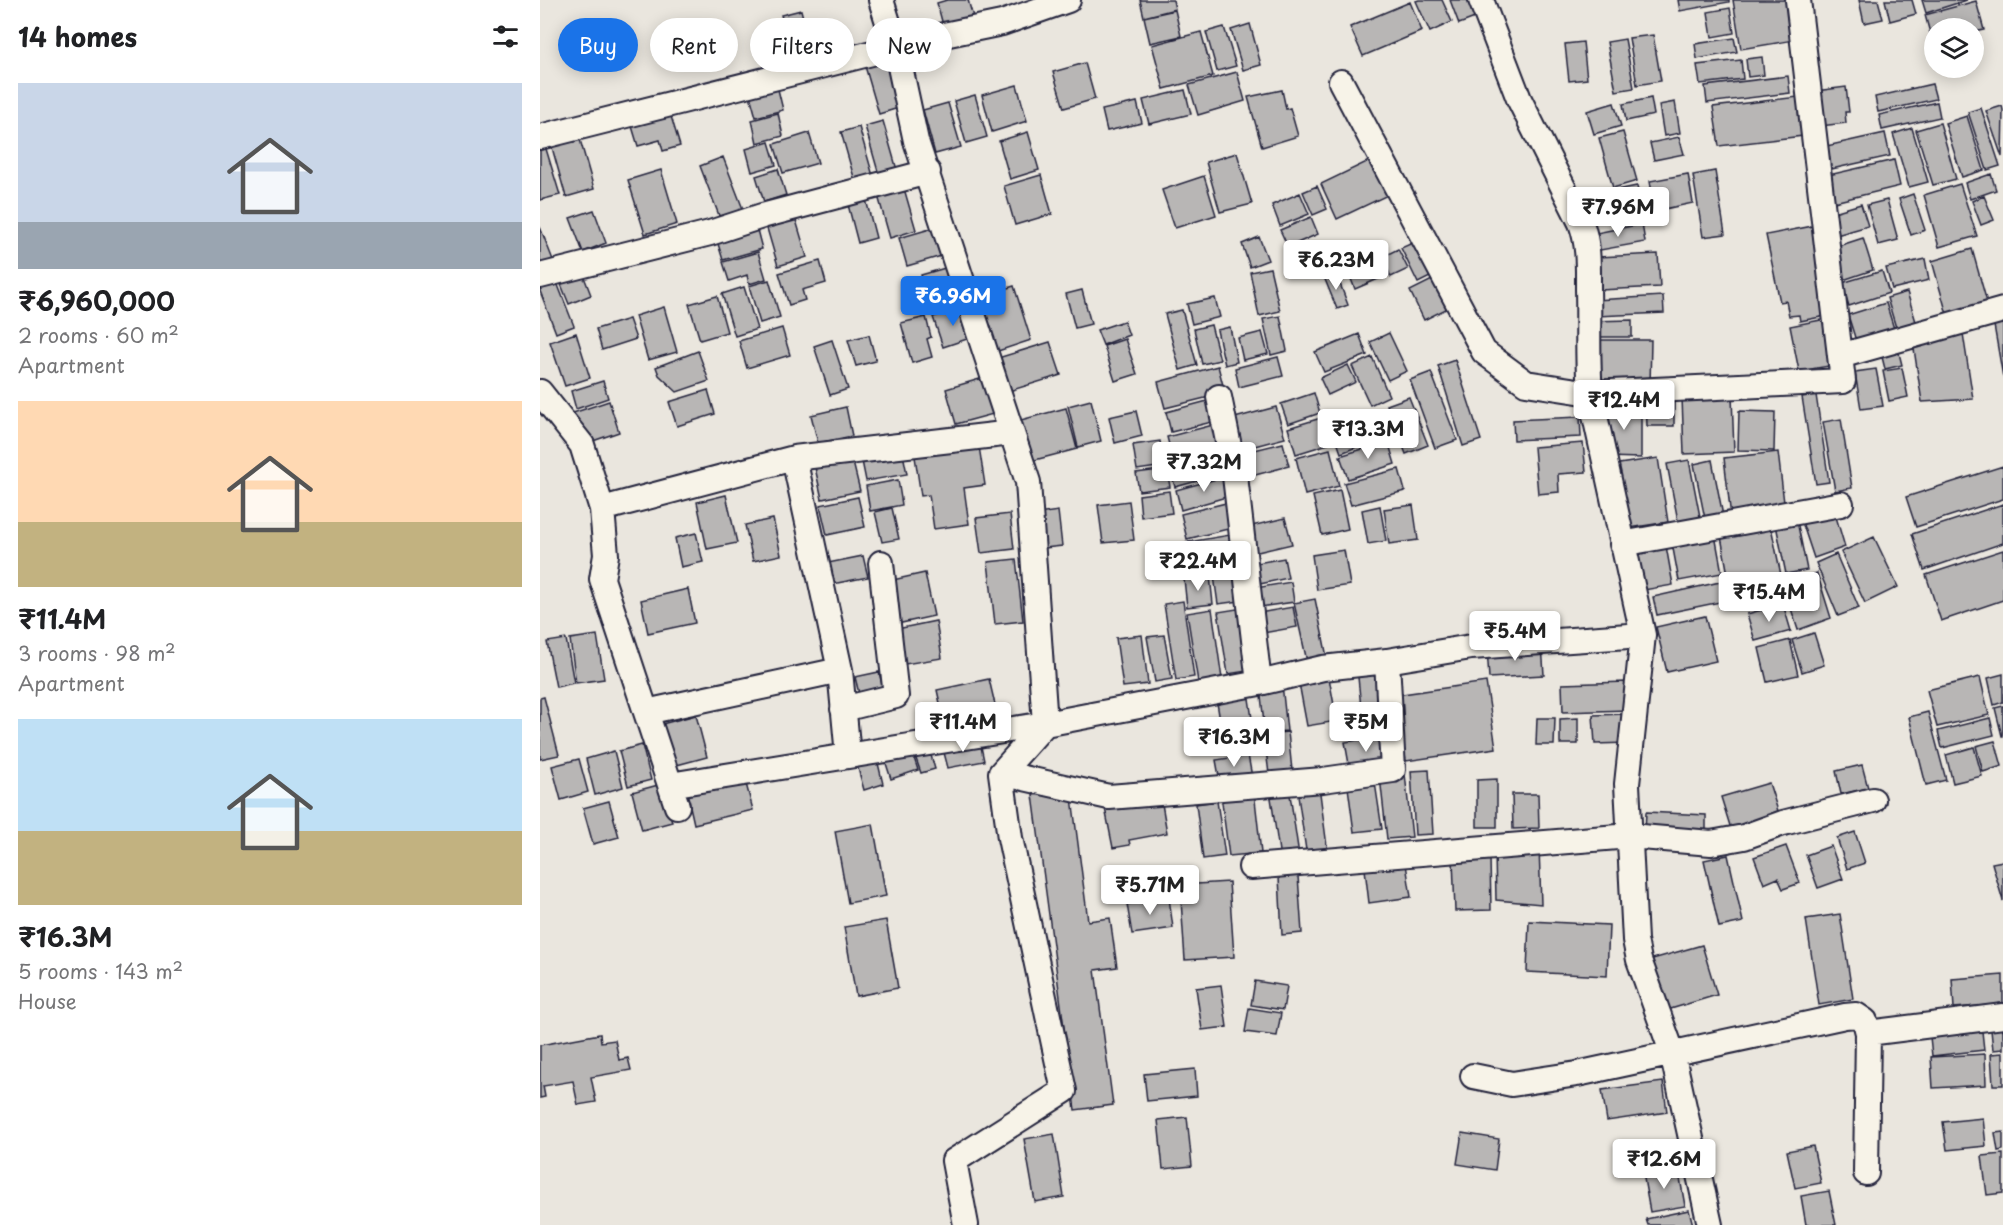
<!DOCTYPE html>
<html lang="en">
<head>
<meta charset="utf-8">
<style>
	:root { --surface:#fff; --page:#f6f6f6; --text:#202124; --muted:#757577; --accent:#1a73e8 }
	body { margin:0; font-family:"Playpen Sans",sans-serif; background:var(--page); color:var(--text); height:100vh; display:flex; flex-direction:column; font-size:22px; white-space:nowrap }
	* { box-sizing:border-box; margin:0 }
	p { font-size:20px; color:var(--muted) }
	.icon { flex:none; width:33px; height:33px; fill:none; stroke:currentColor; stroke-width:2; stroke-linecap:round; stroke-linejoin:round }
	.map { position:relative; flex:1; overflow:hidden }
	.panel { display:flex; flex-direction:column; background:var(--surface); width:540px }
	.panel>* { flex:none }
	.banner { position:absolute; left:18px; top:18px; width:570px; height:54px; display:flex; gap:12px }
	.controls { position:absolute; left:1384px; top:18px; display:grid; gap:12px }
	.controls a { display:grid; place-items:center; width:60px; height:60px; border-radius:50%; background:var(--surface); box-shadow:0 3px 15px #0003; font-size:30px }
	.price { position:absolute; translate:-50% -51px; padding:0 14px; border-radius:6px; background:#fff; color:#222; font-size:20px; line-height:39px; filter:drop-shadow(0 2px 3px #0008) }
	.price::after { content:''; position:absolute; left:50%; top:36px; width:18px; height:14px; margin-left:-9px; background:inherit; clip-path:polygon(0 0,100% 0,50% 100%) }
	.price.on { background:var(--accent); color:#fff }
	ul { padding:0; list-style:none }
	li { display:grid; align-content:center; gap:12px; height:318px; padding:0 18px }
	li span { display:grid; place-items:center; height:186px; border-radius:0px; color:#555 }
	li>.icon { margin-inline-start:auto }
	span .icon { width:108px; height:108px; fill:#fffc; stroke-width:1 }
	li b { font-size:26px }
	h2 { display:flex; justify-content:space-between; align-items:center; height:72px; padding:0 18px; font-size:26px }
	.chip { padding:0 21px; border-radius:27px; background:var(--surface); box-shadow:0 3px 15px #0003; font-size:21px; line-height:54px }
	.chip.on { background:var(--accent); color:#fff }
	main { display:flex; flex:1; min-height:0 }
	.map>svg:first-child { display:block }
</style>
</head>
<body>
<main>
<section class="panel">
<h2>14 homes<svg class="icon" aria-label="filters" viewBox="0 0 24 24"><path d="M4 7h16M4 17h16"/><circle cx="9" cy="7" r="2"/><circle cx="15" cy="17" r="2"/></svg></h2>
<ul>
<li><span style="background:linear-gradient(#c9d6e8 75%,#9aa5b1 0)"><svg class="icon" aria-label="home" viewBox="0 0 24 24"><path d="M3 11l9-7 9 7M6 9v11h12V9"/></svg></span><div><b>₹6,960,000</b><p>2 rooms · 60 m²</p><p>Apartment</p></div></li>
<li><span style="background:linear-gradient(#ffd9b3 65%,#c2b280 0)"><svg class="icon" aria-label="home" viewBox="0 0 24 24"><path d="M3 11l9-7 9 7M6 9v11h12V9"/></svg></span><div><b>₹11.4M</b><p>3 rooms · 98 m²</p><p>Apartment</p></div></li>
<li><span style="background:linear-gradient(#bfe0f5 60%,#c2b280 0)"><svg class="icon" aria-label="home" viewBox="0 0 24 24"><path d="M3 11l9-7 9 7M6 9v11h12V9"/></svg></span><div><b>₹16.3M</b><p>5 rooms · 143 m²</p><p>House</p></div></li>
</ul>
</section>
<div class="map">
<svg width="1463" height="1225" viewBox="0 0 1463 1225">
	<rect width="100%" height="100%" fill="#eae6de"/>
	<filter id="ink" filterUnits="userSpaceOnUse"><feTurbulence type="fractalNoise" baseFrequency=".0167" numOctaves="2"/><feDisplacementMap in="SourceGraphic" scale="12" xChannelSelector="R" yChannelSelector="G"/><feConvolveMatrix kernelMatrix="1 2 1 2 8 2 1 2 1" color-interpolation-filters="sRGB"/></filter>
	<g filter="url(#ink)">
		<!-- building -->
		<path fill="#b8b6b5" stroke="#22223b" stroke-width="1.5" d="M407,0H428L433,17L403,25L397,3Z
			M600,0H633L635,9L604,17Z
			M879,0H902L912,22L890,32L876,1Z
			M910,0H935L940,16L919,24Z
			M1138,0H1189V2L1140,11Z
			M1193,0H1247L1254,40L1201,49Z
			M1319,0H1338L1343,19L1324,23Z
			M1345,0H1372L1376,14L1350,21Z
			M1382,0H1427L1386,13Z
			M1436,1L1444,30L1434,32V28H1395V43L1393,44L1385,15Z
			M870,2L882,31L823,56L810,27Z
			M1190,8L1194,33L1172,37L1168,12Z
			M261,10L273,56L254,60L241,15Z
			M635,10L641,36L610,43L604,17Z
			M710,24L721,65L703,70L691,30Z
			M684,27L696,66L677,71L666,32Z
			M661,32L673,76L624,89L612,45Z
			M1113,35L1121,81L1097,85L1089,38Z
			M1194,38L1197,52L1157,59L1155,44Z
			M1085,39L1094,88L1076,91L1067,42Z
			M1043,42L1047,79L1029,81L1025,44Z
			M1222,57L1224,75L1208,77L1206,59Z
			M352,58L365,106L339,114L325,66Z
			M1201,60L1203,79L1160,84L1157,65Z
			M545,63L555,99L524,108L513,72Z
			M697,72L705,101L658,115L649,85Z
			M1248,76L1250,93L1167,103L1165,86Z
			M236,81L243,110L216,117L208,88Z
			M1392,84L1396,99L1338,112L1335,97Z
			M477,85L487,121L452,132L442,95Z
			M1306,87L1309,112H1305L1306,123L1280,126L1276,91Z
			M645,90L651,114L609,124L603,100Z
			M742,90L746,109L750,108L758,136L722,147L708,97Z
			M435,95L447,137L426,143L414,101Z
			M1258,97L1263,136L1179,146L1173,107Z
			M1111,98L1114,115L1086,121L1083,104Z
			M597,102L602,123L567,131L562,110Z
			M1135,102L1140,133L1124,136L1119,105Z
			M1397,102L1400,117L1342,130L1339,115Z
			M408,103L421,147L395,154L383,110Z
			M1074,103L1081,126L1054,134L1047,111Z
			M1462,106L1463,110L1462,157L1446,111Z
			M1441,108L1460,166L1447,170L1428,112Z
			M130,113L140,146L123,151L120,140L98,146L91,123Z
			M238,113L243,136L217,143L212,120Z
			M1427,116L1444,170L1422,177L1405,123Z
			M343,121L357,170L339,175L325,126Z
			M1400,123L1416,179L1393,185L1376,130Z
			M319,127L333,176L315,181L301,132Z
			M1372,128L1388,182L1369,187L1353,134Z
			M488,132L499,170L470,179L459,141Z
			M1083,132L1097,181L1073,188L1059,138Z
			M269,133L278,163L243,173L234,144Z
			M1345,133L1350,156L1287,170L1282,147Z
			M39,136L54,189L26,197L11,144Z
			M1139,137L1144,154L1114,160L1110,143Z
			M3,139L20,195L0,200V140Z
			M229,142L236,165L212,172L206,149Z
			M697,153L712,204L680,212L666,162Z
			M183,157L203,209L180,218L160,166Z
			M835,158L852,193L797,219L781,184Z
			M1354,160L1360,186L1286,204L1280,177Z
			M238,169L246,195L224,202L216,176Z
			M121,170L137,224L105,234L88,180Z
			M1175,171L1185,234L1163,237L1153,175Z
			M1148,174L1153,203L1115,211L1110,181Z
			M1451,174L1456,190L1430,199L1425,183Z
			M501,175L512,214L475,225L464,186Z
			M664,176L676,215L635,228L622,190Z
			M1420,184L1437,236L1399,247L1384,195Z
			M363,185L376,230L350,238L337,192Z
			M777,186L787,209L773,215L763,192Z
			M1097,186L1103,217L1079,222L1072,191Z
			M324,192L336,238L318,243L306,197Z
			M760,193L769,214L740,226L732,205Z
			M1373,194L1385,230L1371,235L1359,199Z
			M1444,196L1454,220L1441,225L1432,201Z
			M1347,200L1358,240L1338,245L1327,205Z
			M1321,204L1328,226L1293,236L1287,214Z
			M54,210L66,243L43,252L30,218Z
			M253,210L267,257L238,266L224,218Z
			M771,217L778,234L748,247L740,230Z
			M215,222L222,249L183,260L175,234Z
			M1102,224L1105,242L1055,251L1051,234Z
			M1273,226L1291,315L1260,321L1259,315L1249,316L1246,301L1240,302L1226,235Z
			M0,227L13,260L0,265Z
			M397,227L405,255L367,266L359,238Z
			M719,237L728,260L710,267L702,244Z
			M1323,238L1333,270L1300,281L1289,249Z
			M877,241L894,275L878,283L861,248Z
			M858,249L868,269L851,277L842,257Z
			M1432,249L1448,306L1408,318L1392,261Z
			M218,252L226,279L209,284L207,275L189,281L183,262Z
			M1118,254L1120,287L1060,290L1058,257Z
			M837,257L845,276L815,289L807,269Z
			M1385,259L1389,280L1352,289L1346,268Z
			M280,261L286,283L262,290L265,300L249,305L239,273Z
			M412,266L421,296L390,305L381,275Z
			M730,268L740,311L719,316L710,272Z
			M41,269L51,295L29,304L18,277Z
			M1342,271L1349,293L1309,306L1302,283Z
			M796,273L808,305L797,309L784,277Z
			M14,275L34,326L16,333L0,291V281Z
			M894,279L908,308L884,320L870,291Z
			M229,280L240,317L220,323L209,286Z
			M474,286L491,340L452,353L435,298Z
			M204,287L217,329L195,336L182,294Z
			M542,290L551,324L535,328L526,294Z
			M1367,292L1377,325L1357,331L1347,298Z
			M177,296L187,332L160,340L149,304Z
			M1123,296L1124,313L1056,316L1055,300Z
			M675,298L680,317L652,324L647,304Z
			M1346,303L1355,332L1317,344L1308,315Z
			M124,307L137,352L108,360L95,316Z
			M423,307L433,337L403,347L393,317Z
			M642,310L657,365L640,370L625,314Z
			M1463,313V377L1452,314Z
			M740,316L747,351L731,355L723,319Z
			M386,317L391,337L387,339L392,357L372,363L361,323Z
			M89,319L96,339L62,350L56,329Z
			M1286,319L1295,365L1259,371L1250,326Z
			M1092,320V337H1051V321Z
			M584,321L589,335L563,345L557,330Z
			M671,325L680,360L662,364L654,329Z
			M690,327L697,362L685,365L677,330Z
			M1422,327L1433,399L1382,402L1373,342Z
			M242,328L250,355L207,368L199,341Z
			M722,332L728,354L703,360L698,338Z
			M36,333L50,378L25,386L10,342Z
			M849,333L867,371L848,380L830,342Z
			M819,334L827,355L784,372L775,352Z
			M329,335L336,361L316,366L308,340Z
			M585,339L597,374L575,381L564,346Z
			M292,340L308,389L290,395L274,346Z
			M1059,340H1111L1110,386L1061,385Z
			M1356,341L1362,365L1345,369L1339,345Z
			M510,342L521,375L469,391L458,358Z
			M158,351L169,381L137,392L119,375L116,367Z
			M738,357L743,376L699,387L695,368Z
			M832,357L849,396L830,405L812,366Z
			M915,360L941,440L923,446L898,366Z
			M808,365L816,382L788,395L780,378Z
			M678,366L685,393L625,408L618,382Z
			M1362,368L1368,397L1349,401L1343,371Z
			M1336,369L1343,406L1321,409L1315,372Z
			M891,372L917,440L895,448L870,380Z
			M443,378L453,414L416,424L406,389Z
			M63,381L68,398L36,409L31,391Z
			M168,390L175,414L137,426L129,402Z
			M774,393L780,413L748,424L741,404Z
			M1276,395L1289,482L1276,484L1262,397Z
			M1192,396L1194,452L1144,454L1142,397Z
			M869,397L888,445L866,454L847,405Z
			M1134,397V426H1107L1106,398Z
			M675,399L680,420L631,432L626,412Z
			M551,400L561,441L538,447L528,406Z
			M69,401L79,432L47,443L37,430L33,413Z
			M1066,405H1101V458L1066,457Z
			M306,407L312,436L278,443L271,415Z
			M736,407L745,438L696,451L687,420Z
			M526,408L537,449L487,462L477,421Z
			M839,410L848,435L801,453L792,427Z
			M596,411L602,436L575,443L569,417Z
			M1199,411L1235,412L1234,451L1198,450Z
			M1040,417L1041,437L974,440L973,420Z
			M781,418L788,444L756,454L748,428Z
			M1301,419L1312,488L1295,491L1283,422Z
			M677,424L682,443L632,456L627,437Z
			M438,440L445,485L424,488L429,524L394,529L389,495L381,496L374,450Z
			M620,441L624,466L597,470L593,445Z
			M848,441L855,464L808,479L800,456Z
			M743,443L749,466L700,479L694,455Z
			M1043,443L1046,472L1018,474L1019,492L998,494L994,447Z
			M684,446L691,472L635,487L628,460Z
			M362,449L367,474L326,481L321,456Z
			M790,449L799,486L765,495L756,458Z
			M1238,452L1245,511L1191,517L1184,458Z
			M311,454L320,491L282,499L274,463Z
			M1118,458L1128,522L1083,529L1073,465Z
			M1149,460L1161,522L1139,526L1127,464Z
			M1172,460L1183,516L1165,519L1154,464Z
			M1463,466V499L1376,527L1366,497Z
			M627,469L630,487L599,491L596,473Z
			M859,469L865,491L811,505L804,483Z
			M687,476L693,495L641,510L636,490Z
			M358,480L362,505L330,511L326,486Z
			M800,490L808,529L782,535L773,496Z
			M629,491L632,513L601,517L599,495Z
			M186,495L197,543L167,549L157,502Z
			M318,497L325,527L287,535L280,505Z
			M589,501L594,540L563,543L558,505Z
			M686,503L692,528L647,539L641,514Z
			M1463,504V543L1384,570L1372,534Z
			M873,505L878,540L849,544L844,509Z
			M840,506L846,541L828,544L822,510Z
			M352,508L359,539L342,542L335,512Z
			M1294,510L1305,547L1274,558L1260,516Z
			M518,511L522,546L496,549L491,515Z
			M470,514L474,549L441,553L436,518Z
			M1256,516L1267,570L1246,574L1235,520Z
			M745,518L752,544L709,554L703,528Z
			M233,519L241,555L213,561L205,525Z
			M1230,522L1241,575L1190,586L1180,531Z
			M156,533L163,562L141,567L135,538Z
			M696,534L702,566L648,575L642,543Z
			M1175,535L1182,573L1139,581L1132,543Z
			M1334,537L1358,587L1325,603L1301,552Z
			M1126,546L1133,585L1104,590L1097,551Z
			M804,550L810,585L777,590L772,555Z
			M1463,550V600L1401,621L1386,575Z
			M1296,554L1319,608L1298,616L1276,563Z
			M323,556L328,577L282,586L278,565Z
			M744,558L748,578L710,586L706,565Z
			M476,559L483,621L455,624L448,562Z
			M703,572L707,600L678,604L674,576Z
			M385,573L394,616L357,624L348,581Z
			M1277,573L1291,618L1258,630L1243,584Z
			M670,576L673,604L647,607L644,579Z
			M1231,581L1237,598L1204,609L1198,592Z
			M751,582L754,602L713,608L710,589Z
			M1180,582L1185,601L1117,615L1113,597Z
			M148,589L155,623L108,633L101,600Z
			M775,599L788,662L768,666L754,603Z
			M643,601L654,677L636,680L624,604Z
			M1243,604L1251,631L1215,641L1207,614Z
			M753,607L757,627L717,634L713,614Z
			M703,608L713,670L688,674L678,612Z
			M672,609L682,679L658,682L647,613Z
			M1165,616L1176,661L1127,672L1116,627Z
			M396,621L402,658L359,665L352,630Z
			M1274,633L1284,665L1262,672L1252,640Z
			M57,635L64,679L36,683L30,639Z
			M602,635L608,684L583,687L576,638Z
			M624,635L632,679L615,682L607,637Z
			M26,639L34,683L16,687L7,642Z
			M1250,640L1258,675L1227,682L1219,648Z
			M1002,645L1004,675L949,678L947,648Z
			M841,665L846,714L822,718L817,667Z
			M339,672L344,693L320,698L315,677Z
			M1463,674V702L1454,705L1448,678Z
			M1440,677L1449,715L1397,727L1387,690Z
			M789,678L797,721L767,726L759,683Z
			M449,679L456,709L404,721L397,690Z
			M946,682L956,748L866,761L856,695Z
			M1087,682L1088,710L1023,712L1022,684Z
			M742,684L747,731L725,733L720,686Z
			M708,692L716,745L685,750L676,697Z
			M4,697L19,755L0,759V698Z
			M1463,706V736H1462L1455,708Z
			M1388,712L1406,780L1386,785L1369,717Z
			M1087,714L1088,743L1055,744L1053,715Z
			M156,715L167,757L133,766L122,724Z
			M840,717L843,735L811,740L808,722Z
			M997,718H1015L1014,745H996Z
			M1038,718V744H1020V719Z
			M1450,718L1454,735L1402,748L1398,731Z
			M748,732L753,780L730,782L724,734Z
			M843,736L847,764L810,770L805,742Z
			M439,737L444,761L408,768L402,745Z
			M1455,741L1462,766L1443,772L1436,746Z
			M102,745L111,780L88,786L79,751Z
			M388,745L395,769L381,773L373,750Z
			M1434,747L1442,776L1413,783L1406,755Z
			M371,749L378,770L351,779L344,757Z
			M74,751L83,787L55,795L46,759Z
			M336,755L343,784L324,790L316,761Z
			M708,755L712,777L680,782L676,760Z
			M39,759L48,792L21,800L12,766Z
			M1322,765L1328,788L1301,794L1296,771Z
			M889,770L893,834L875,835L871,771Z
			M865,774L872,837L847,839L840,777Z
			M834,776L842,829L814,832L807,780Z
			M957,779V827H937V780Z
			M205,780L213,810L154,824L147,793Z
			M1229,783L1239,814L1191,829L1181,797Z
			M122,784L132,822L102,830L92,792Z
			M779,786L788,854L767,857L757,789Z
			M749,788L759,855L740,858L730,791Z
			M531,790L548,921L570,918L577,967L555,970L573,1105L535,1110L493,795Z
			M714,791L721,853L689,856L681,795Z
			M972,794H998L999,828L973,829Z
			M621,798L627,833L589,840L590,845L573,848L565,808Z
			M69,801L79,837L53,844L43,808Z
			M677,801L685,856L663,859L656,804Z
			M1106,812L1166,815V835L1105,833Z
			M333,824L346,896L308,903L295,831Z
			M1315,832L1325,863L1307,869L1297,838Z
			M1246,846L1260,883L1243,889L1238,878L1224,884L1214,857Z
			M1291,846L1303,879L1278,888L1266,855Z
			M999,848L1001,904L956,900L955,851Z
			M1188,855L1203,922L1179,927L1164,860Z
			M950,858L951,910L915,911L913,859Z
			M1463,861V901L1452,863Z
			M866,864L871,897L829,903L825,869Z
			M758,876L762,933L742,935L739,877Z
			M689,882L694,957L645,960L640,885Z
			M629,898L633,928L592,934L587,904Z
			M1300,914L1313,999L1279,1005L1266,919Z
			M346,920L358,988L316,996L304,927Z
			M989,921L1069,925L1067,976L987,972Z
			M1162,945L1177,995L1124,1011L1109,960Z
			M1463,975V1004L1414,1008L1412,979Z
			M715,981L747,986L743,1010L711,1005Z
			M681,985L687,1027L662,1030L656,988Z
			M709,1008L741,1013L737,1036L705,1032Z
			M1463,1018V1049L1453,1050L1450,1020Z
			M1441,1022L1444,1050L1392,1056L1389,1027Z
			M60,1034L61,1042L75,1040L79,1060L88,1058L91,1070L51,1077L56,1102L38,1105L33,1081L3,1086L5,1097L0,1098V1045Z
			M1463,1053V1085H1453L1451,1054Z
			M1445,1054L1446,1085L1393,1088L1391,1057Z
			M655,1069L657,1096L607,1101L604,1074Z
			M1123,1082L1127,1112L1067,1121L1062,1090Z
			M647,1117L652,1166L623,1169L618,1120Z
			M1443,1118L1446,1146L1407,1150L1403,1122Z
			M1463,1132V1150L1458,1151L1455,1133Z
			M922,1133L959,1139L955,1170L917,1164Z
			M514,1134L524,1197L495,1202L484,1139Z
			M1273,1146L1281,1183L1255,1188L1247,1151Z
			M1463,1154V1193L1447,1195L1442,1156Z
			M1138,1167L1145,1206L1110,1212L1103,1173Z
			M1289,1191L1296,1225H1266L1261,1196Z
			M1149,1210L1153,1225H1108L1106,1219Z"/>
		<g fill="none" stroke-linecap="round" stroke-linejoin="round">
			<!-- minor casing -->
			<g stroke="#22223b" stroke-width="28">
				<path id="minor" d="M341,0L356,48L376,141L488,482L505,724L461,773L470,838L524,1091L414,1161L426,1225
					M801,82L944,352L986,383L1050,393C1047,358 1049,323 1048,289C1048,266 1049,245 1041,223L979,99L941,0
					M0,137L399,36L462,23L528,0
					M0,276L170,233L222,216L388,172
					M1300,356L1463,310
					M0,392L42,445L62,509
					M679,397L695,476L719,683
					M254,458L300,670L308,756
					M1082,544L1301,504
					M303,709L356,696L341,563
					M106,712L300,670
					M461,773L569,797L783,780L853,770L847,661
					M130,785L505,724L719,683L783,668L847,661L931,647L1103,635
					M137,806L62,579L66,555L62,509L254,458L472,433
					M711,867L1090,836L1171,843L1204,837L1243,823L1333,800
					M933,1076L972,1084L1037,1074L1305,1016L1316,1015L1325,1021L1328,1033L1463,1016
					M1326,1173L1328,1033
					M1170,1225L1132,1052L1099,960L1095,940L1087,784L1103,635L1050,393L1303,381L1258,0"/>
			</g>
			<!-- minor -->
			<use href="#minor" stroke="#f7f3e8" stroke-width="24"/>
		</g>
	</g>
</svg>
<div class="controls">
<a><svg class="icon" aria-label="layers" viewBox="0 0 24 24"><path d="M12 4l9 5-9 5-9-5zM3 14l9 5 9-5"/></svg></a>
</div>
<b class="price" style="left:1078px;top:238px">₹7.96M</b>
<b class="price" style="left:796px;top:291px">₹6.23M</b>
<b class="price on" style="left:413px;top:327px">₹6.96M</b>
<b class="price" style="left:1084px;top:431px">₹12.4M</b>
<b class="price" style="left:828px;top:460px">₹13.3M</b>
<b class="price" style="left:664px;top:493px">₹7.32M</b>
<b class="price" style="left:658px;top:592px">₹22.4M</b>
<b class="price" style="left:1229px;top:623px">₹15.4M</b>
<b class="price" style="left:975px;top:662px">₹5.4M</b>
<b class="price" style="left:423px;top:753px">₹11.4M</b>
<b class="price" style="left:826px;top:753px">₹5M</b>
<b class="price" style="left:694px;top:768px">₹16.3M</b>
<b class="price" style="left:610px;top:916px">₹5.71M</b>
<b class="price" style="left:1124px;top:1190px">₹12.6M</b>
<div class="banner">
<a class="chip on">Buy</a>
<a class="chip">Rent</a>
<a class="chip">Filters</a>
<a class="chip">New</a>
</div>
</div>
</main>
</body>
</html>
